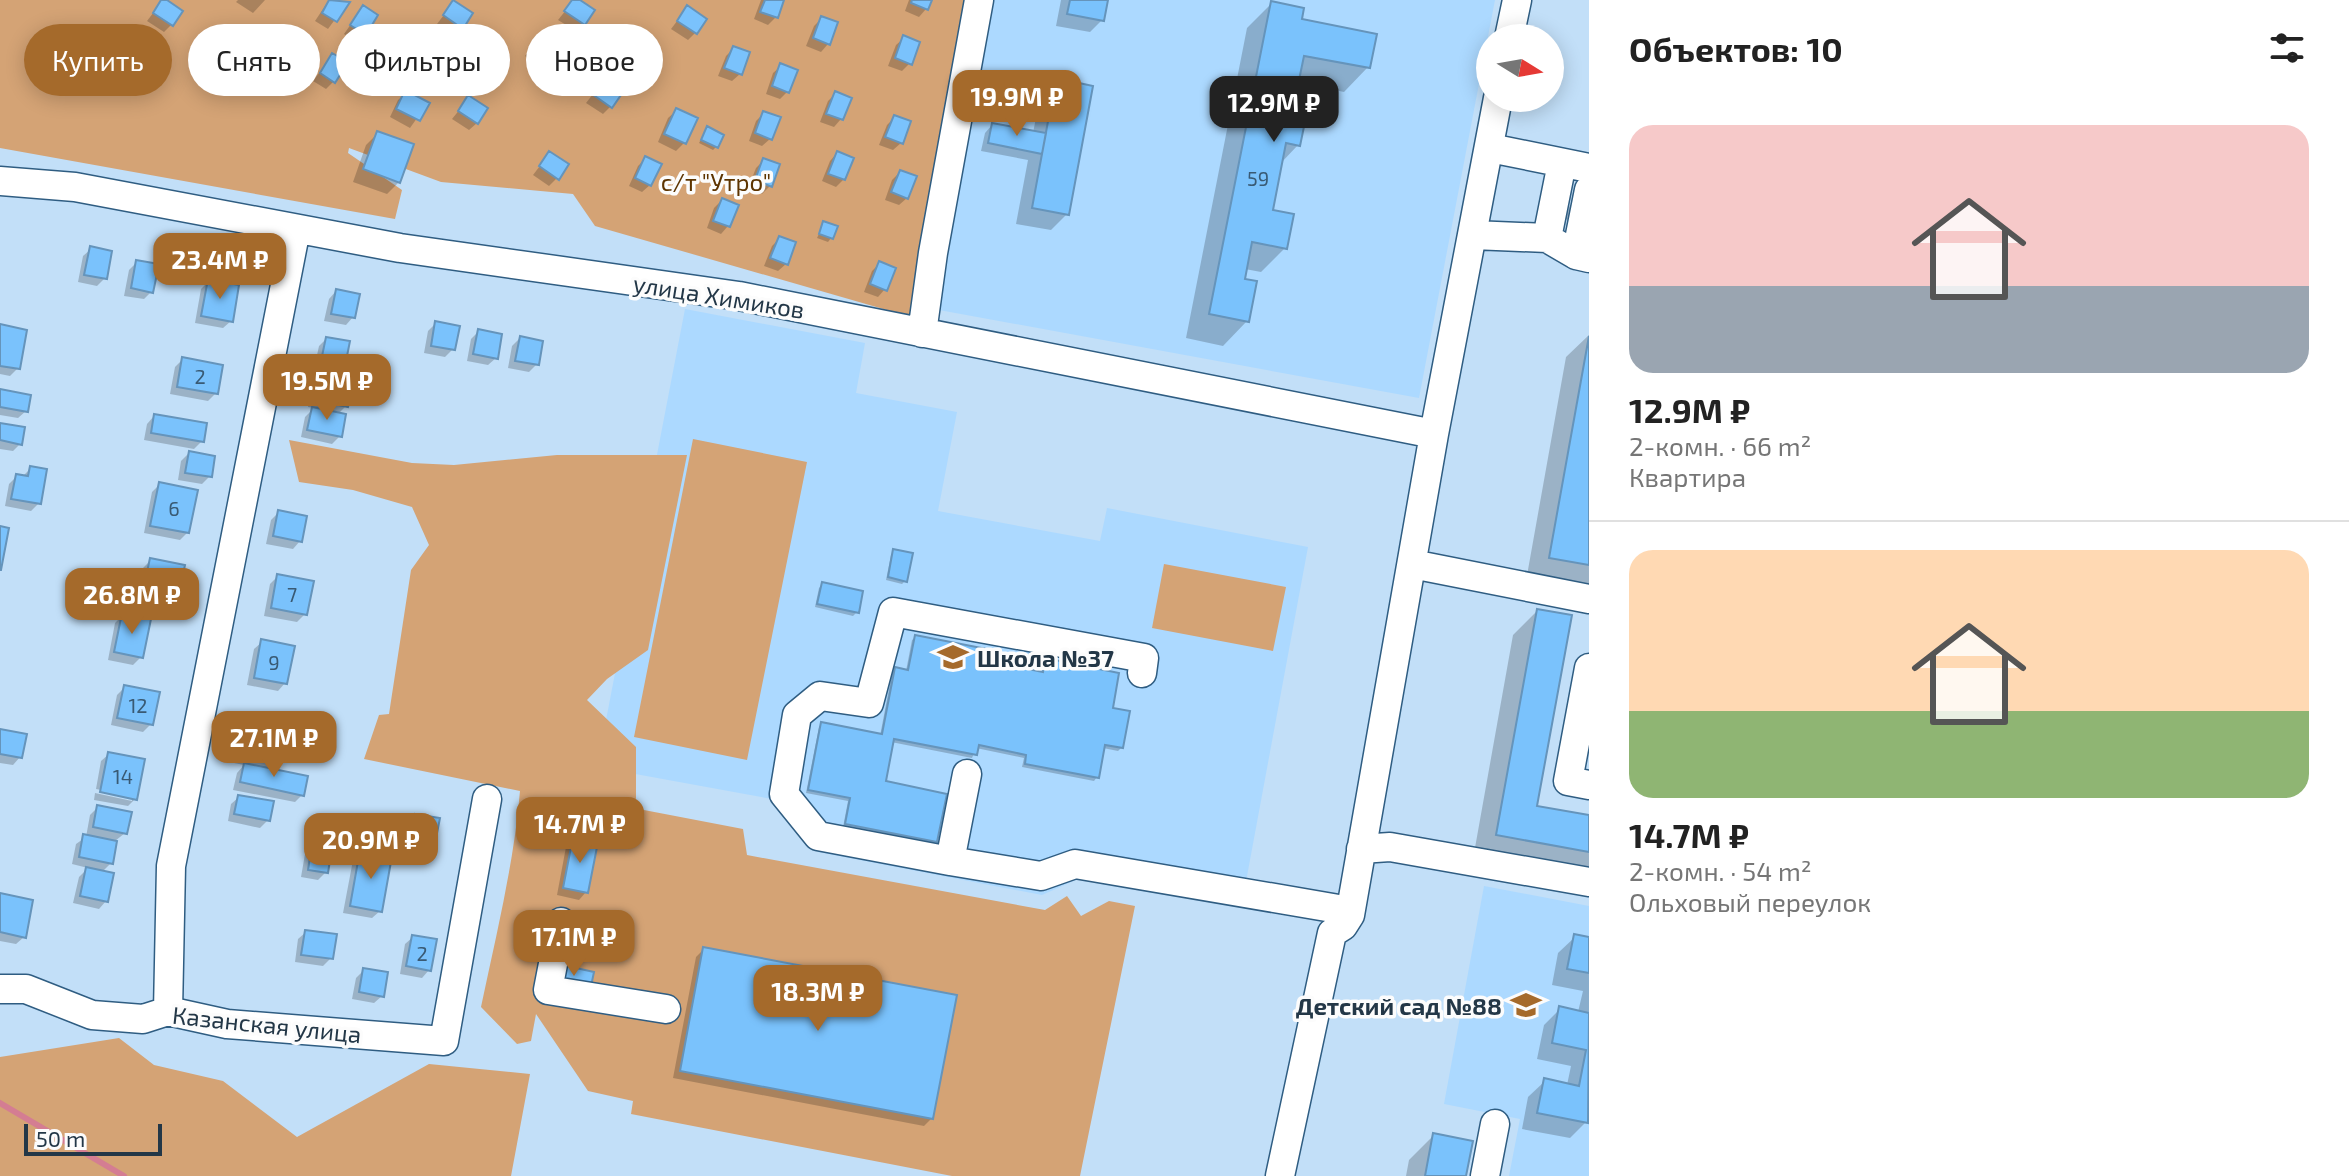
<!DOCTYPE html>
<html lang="ru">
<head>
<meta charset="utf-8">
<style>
	:root { --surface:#fff; --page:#f6f6f6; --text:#222; --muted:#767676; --line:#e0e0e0; --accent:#a56a2b }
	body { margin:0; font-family:"Exo 2",sans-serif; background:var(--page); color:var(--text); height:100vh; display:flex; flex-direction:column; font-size:30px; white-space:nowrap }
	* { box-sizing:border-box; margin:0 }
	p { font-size:26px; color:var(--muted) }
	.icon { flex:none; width:44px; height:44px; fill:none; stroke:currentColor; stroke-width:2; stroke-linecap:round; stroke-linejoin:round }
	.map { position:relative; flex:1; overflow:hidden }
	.details { display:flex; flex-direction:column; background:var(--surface); width:760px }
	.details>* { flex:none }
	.top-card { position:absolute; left:24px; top:24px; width:760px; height:72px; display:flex; gap:16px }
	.needle { width:52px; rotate:101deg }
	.controls { position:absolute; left:1476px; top:24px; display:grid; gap:16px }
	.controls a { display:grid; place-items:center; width:88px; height:88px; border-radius:50%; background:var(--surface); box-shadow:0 4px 20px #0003; font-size:40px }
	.scale { position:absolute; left:24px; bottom:20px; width:138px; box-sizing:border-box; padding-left:8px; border:4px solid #233747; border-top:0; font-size:22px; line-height:28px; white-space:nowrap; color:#233747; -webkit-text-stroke:6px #fcfcfc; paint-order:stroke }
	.price { position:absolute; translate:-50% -68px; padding:0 18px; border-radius:16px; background:var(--accent); color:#fff; font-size:26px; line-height:52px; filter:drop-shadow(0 2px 4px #0008) }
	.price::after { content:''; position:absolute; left:50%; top:48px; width:24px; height:18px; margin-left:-12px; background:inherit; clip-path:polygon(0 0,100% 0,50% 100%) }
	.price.active { background:#222; color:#fff }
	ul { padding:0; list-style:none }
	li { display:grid; align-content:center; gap:16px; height:424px; padding:0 40px }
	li+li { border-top:2px solid var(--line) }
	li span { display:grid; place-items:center; height:248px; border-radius:24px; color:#555 }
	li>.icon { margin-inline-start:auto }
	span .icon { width:144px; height:144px; fill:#fffc; stroke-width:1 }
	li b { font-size:34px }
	h2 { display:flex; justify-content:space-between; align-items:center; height:96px; padding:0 40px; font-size:34px }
	.chip { padding:0 28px; border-radius:36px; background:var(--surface); box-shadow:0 4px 20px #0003; font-size:28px; line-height:72px }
	.chip.active { background:var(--accent); color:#fff }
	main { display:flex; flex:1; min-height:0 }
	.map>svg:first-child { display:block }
</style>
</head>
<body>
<main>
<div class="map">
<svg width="1589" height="1176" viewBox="0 0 1589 1176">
	<rect width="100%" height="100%" fill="#c2dff8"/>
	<!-- built -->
	<path fill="#acd9ff" d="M991,0H1495L1419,398L939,310Z
		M685,309L865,343L856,393L957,412L938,511L1100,541L1107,508L1308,547L1245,887L1114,863L1042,895L818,852L777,800L597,767Z
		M1484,886L1589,906V1176H1509L1520,1119L1444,1104Z"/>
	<!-- green -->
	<path fill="#d4a375" d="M0,0H968L911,317L595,226L573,194L441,182L349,148L348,153L402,190L395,219L0,148Z
		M693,439L807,462L747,760L634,737Z
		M289,440L412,463L454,465L557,455H687L648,650L607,679L587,700L636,747V799L623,806L743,829L747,855L1045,910L1067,896L1081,916L1109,901L1135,906L1080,1176H952L631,1114L633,1101L588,1091L536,1014L531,1041L517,1044L481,1007C496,935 514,864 520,791L364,759L379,715L389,714L411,570L429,545L412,507L353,490L299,482Z
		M1164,564L1286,587L1273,651L1152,628Z
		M119,1038L154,1065L223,1081L297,1137L429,1064L530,1074L511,1176H0V1057Z"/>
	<!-- shadow -->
	<path fill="#0003" d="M163,0L171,25L164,32L147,21Z
		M238,0H265L253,13L236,2Z
		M329,0L347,3L328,29L315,21Z
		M574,0H577L583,24L576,31L558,20Z
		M761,0H782L776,17L768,25L754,19Z
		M909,0H930L926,9L919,17L905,11Z
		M1061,0H1106L1102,20L1090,32L1056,26Z
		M453,3L461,28L454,35L437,24Z
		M1272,3L1368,67L1344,92L1296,82L1291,110L1298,145L1280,164L1270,211L1285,248L1261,272L1245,269L1243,280L1247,321L1223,346L1186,338L1247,28Z
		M363,7L376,15L356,42L344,34Z
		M687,8L695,33L688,40L671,29Z
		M822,18L828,44L821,52L806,46L814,26Z
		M542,35L559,47L542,68L525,56Z
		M904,38L910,63L902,71L888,66L896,45Z
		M624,41L632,65L625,73L608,62Z
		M734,48L740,74L732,81L718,76L726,56Z
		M406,50L414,74L407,82L389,71Z
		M333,55L334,81L326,89L313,81Z
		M781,66L787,92L780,99L766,94L773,73Z
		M603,81L611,106L603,114L586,103Z
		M1056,81L1067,214L1051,230L1016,224L1028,160L981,151L985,133L992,125L1033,133L1040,97Z
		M406,93L427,104L410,128L390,117L398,100Z
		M835,94L841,119L834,127L820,122L828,101Z
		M469,98L477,123L469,130L452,119Z
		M676,111L695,119L684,143L676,151L658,142L668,118Z
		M764,113L770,139L762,146L749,141L756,121Z
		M895,117L901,143L893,150L879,145L887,125Z
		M705,132L716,147L713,150L699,143Z
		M378,133L399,182L387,194L353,182L366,145Z
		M837,153L844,179L836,187L822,181L830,161Z
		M549,154L557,178L549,186L533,175Z
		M646,158L650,185L642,192L629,186L638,166Z
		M764,160L770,186L762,194L748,188L756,168Z
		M900,172L907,198L899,205L885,200L892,180Z
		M722,200L728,226L721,234L707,228L714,208Z
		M1570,205L1575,206L1570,220L1565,219Z
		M824,223L831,238L828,242L817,238Z
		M780,238L786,264L778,271L764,266L772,246Z
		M91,249L105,278L97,286L78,282L83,256Z
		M137,262L151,292L144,299L124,296L129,270Z
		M879,264L885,289L878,297L864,292L872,271Z
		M209,281L231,321L223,328L195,323L201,289Z
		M336,291L353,317L346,325L324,321L329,299Z
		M436,323L453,349L445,357L424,353L428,331Z
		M0,326L18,368L10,376L0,374Z
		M479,331L496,358L488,365L467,361L471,339Z
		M1589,335V593L1526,581L1566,357Z
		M520,338L537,364L529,372L508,368L512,346Z
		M326,339L343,365L335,373L314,369L319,346Z
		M183,359L216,393L208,401L170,394L175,367Z
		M319,379L346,406L338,414L340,436L332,444L301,437L305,417L314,408L308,407L312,387Z
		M0,391L26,411L18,418L0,415Z
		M154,416L202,441L194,449L144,440L147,424Z
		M0,425L20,444L13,451L0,449Z
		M189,453L210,476L202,484L178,480L181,461Z
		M31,468L39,503L31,511L5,506L9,484L17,476L22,477Z
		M159,485L188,532L180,540L144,533L152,492Z
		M279,512L300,541L293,549L266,544L271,520Z
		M894,552L905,581L902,584L886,580L891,555Z
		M151,560L177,592L170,599L138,593L143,568Z
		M278,576L305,614L297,622L264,616L270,584Z
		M822,585L857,612L853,616L815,607L819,588Z
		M1537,611L1535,808L1589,817V880L1473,859L1513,635Z
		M123,615L141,657L133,665L108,660L115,623Z
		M916,637L992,664L1041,673L1046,660L1110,709L1121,748L1118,751L1103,748L1097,777L1094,781L1022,767L1024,758L976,748L972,758L891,742L883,783L936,842L932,845L843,827L848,801L806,793L819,727L822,724L880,736L892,673L896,669L906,671L912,640Z
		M262,642L285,683L278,691L247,685L254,649Z
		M125,687L151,724L143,732L111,725L117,695Z
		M252,717L299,741L289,750L288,758L275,771L302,795L295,802L233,790L237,773L244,765L234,763L240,729Z
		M0,732L20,757L13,765L0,763Z
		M109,754L135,799L128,806L94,800L95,793L132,801V796L96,789L101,761Z
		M239,797L268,820L260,828L228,821L231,804Z
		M98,807L125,833L115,841L111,863L102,872L106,901L99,909L73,903L79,877L88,868L72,864L76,844L86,837L90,815Z
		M416,816L433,847L425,855L403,851L408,824Z
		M574,839L586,892L579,900L557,895L566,847Z
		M313,846L326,872L318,880L301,877L305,854Z
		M361,852L380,911L372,918L343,913L353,860Z
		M0,895L24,937L16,944L0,941Z
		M306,932L331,958L323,966L295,962L298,939Z
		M413,937L429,970L422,978L400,974L405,944Z
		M1575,937L1589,940V1111L1586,1122L1570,1138L1522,1129L1528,1097L1545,1081L1567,1085L1571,1066L1537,1059L1544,1025L1560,1009L1578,1012L1583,991L1552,985L1558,953Z
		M704,949L932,1118L924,1126L673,1078L696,957Z
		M364,970L382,996L374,1003L352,999L356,978Z
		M1433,1136L1464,1176H1406L1409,1160Z"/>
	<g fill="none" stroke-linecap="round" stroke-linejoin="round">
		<!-- stream -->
		<path stroke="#d47d92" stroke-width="6" d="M0,1103L124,1176"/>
	</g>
	<!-- building -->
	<path fill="#7ac2fc" stroke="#6594bb" stroke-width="2" d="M161,0H167L183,11L173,26L153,13Z
		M329,0L350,2L337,22L322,13Z
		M453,0L473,13L463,29L443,15Z
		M572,0H580L595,10L585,25L564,11Z
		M765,0H784L778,18L760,12Z
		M912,0H932L928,10L911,3Z
		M1070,0H1108L1104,21L1067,14Z
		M1271,1L1304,8L1302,19L1377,34L1370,68L1304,56L1293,109L1307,112L1300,146L1286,143L1273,210L1294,214L1287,249L1252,242L1245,279L1257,281L1249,322L1209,314Z
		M363,5L378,15L366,35L350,25Z
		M687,5L707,19L697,34L677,21Z
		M821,16L838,22L830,45L813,38Z
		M542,33L562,46L552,61L532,48Z
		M903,35L920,42L912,65L895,58Z
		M624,38L644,51L634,67L614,53Z
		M733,46L750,52L742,75L724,68Z
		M406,47L426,60L416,76L396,62Z
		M332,53L348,62L335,83L320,73Z
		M780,63L798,70L789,93L772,86Z
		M1056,78L1093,86L1069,215L1032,208Z
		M602,79L623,92L612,108L592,94Z
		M405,90L430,103L420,121L396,109Z
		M835,91L852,98L843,120L826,114Z
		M468,95L488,108L478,124L458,111Z
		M676,108L698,118L686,144L664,134Z
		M763,111L781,117L772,140L755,133Z
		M894,115L911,121L903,144L885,137Z
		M992,123L1046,133L1042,154L988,143Z
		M707,126L724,135L718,148L701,140Z
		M377,131L414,144L400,183L363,169Z
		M549,151L569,164L559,180L539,166Z
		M837,151L854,158L845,180L828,174Z
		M645,156L662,164L651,186L635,178Z
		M763,158L780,164L772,187L755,180Z
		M900,170L917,176L908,199L891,192Z
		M722,198L739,205L730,227L713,221Z
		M823,221L838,226L833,239L819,234Z
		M779,236L796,242L788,265L770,258Z
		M90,246L112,251L107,279L84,275Z
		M136,260L159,264L153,293L131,288Z
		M879,261L896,268L887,291L870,284Z
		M208,279L239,285L233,322L201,316Z
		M336,289L360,294L355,318L331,314Z
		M435,321L460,326L455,350L431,346Z
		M0,324L27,330L20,369L0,366Z
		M478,329L502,334L498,359L473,354Z
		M520,336L543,341L539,365L515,361Z
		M1589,336V565L1549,558Z
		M326,337L350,341L345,366L321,361Z
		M182,357L223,365L218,394L177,387Z
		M319,377L353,384L348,407L314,400Z
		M0,389L31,395L28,412L0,407Z
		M312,407L346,414L342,437L307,430Z
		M154,414L207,423L204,442L151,433Z
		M0,423L25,427L22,445L0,440Z
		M189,451L215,456L212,477L185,473Z
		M30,466L47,469L41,504L11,499L16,474L28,476Z
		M159,482L198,490L189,533L150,526Z
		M278,510L307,516L302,542L273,536Z
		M0,526L9,528L1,570H0Z
		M893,549L913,553L907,582L888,577Z
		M150,558L185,565L179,593L144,586Z
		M277,574L314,581L307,615L271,608Z
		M822,582L863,591L859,613L817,604Z
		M1537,609L1572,615L1537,806L1589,815V852L1496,835Z
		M122,613L151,619L143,658L114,652Z
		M915,635L997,651L995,662L1043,672L1045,658L1119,673L1113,708L1130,711L1123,748L1105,745L1099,778L1025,764L1026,755L979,745L977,755L894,739L886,781L947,794L937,842L845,824L850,798L808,790L821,722L882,734L895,667L908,670Z
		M261,639L295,646L287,684L254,678Z
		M124,685L160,692L153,725L117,718Z
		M251,715L304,724L301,742L293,740L289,759L245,752Z
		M0,729L27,734L22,758L0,754Z
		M108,752L145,759L137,800L100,792Z
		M244,763L308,776L304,796L240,782Z
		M238,795L274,801L270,821L234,814Z
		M97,805L132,812L127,834L93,827Z
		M415,814L440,818L434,848L410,844Z
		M83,834L117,841L113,864L79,857Z
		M573,837L598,842L588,893L563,888Z
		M312,844L332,847L328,873L308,870Z
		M360,850L392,856L382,912L350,906Z
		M86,867L114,873L108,902L80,896Z
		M0,893L33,900L26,938L0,932Z
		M305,930L337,934L333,959L301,955Z
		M1574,934L1589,937V973L1567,969Z
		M412,935L437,939L431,971L406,966Z
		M703,947L957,995L933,1119L680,1071Z
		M558,964L594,972L590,991L554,983Z
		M363,968L388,972L384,997L359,992Z
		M1559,1006L1589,1013L1588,1123L1537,1113L1544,1078L1579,1086L1586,1050L1552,1043Z
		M1433,1133L1473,1141L1466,1176H1425Z"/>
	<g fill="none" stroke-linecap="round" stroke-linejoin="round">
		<!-- minor casing -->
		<g stroke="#2f5d82" stroke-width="31">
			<path id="minor" d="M1509,38L1517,0
				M1490,148L1589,168
				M0,181L75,187L400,248L739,296L1434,434
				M1473,235L1547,238L1576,255L1589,258
				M1547,238L1562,163
				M1576,255L1589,190
				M922,333L933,253L979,0
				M1412,564L1589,599
				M1589,668L1568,781L1589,785
				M967,774L950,861L818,836L784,794L797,715L820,696L869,703L893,612L1144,658L1142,673
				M1361,849L1390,847L1589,882
				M950,861L1041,876L1075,864L1350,911
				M561,922L548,990L666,1009
				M0,989H26L92,1015L143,1019L168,1011L227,1024L444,1041L487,799
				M168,1011L171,866L296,229
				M1280,1176L1332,933L1343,926L1350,915L1434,434L1498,98
				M1485,1176L1495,1124"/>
		</g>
		<!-- minor -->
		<use href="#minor" stroke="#fff" stroke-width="28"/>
	</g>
	<!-- icons -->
	<defs>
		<g id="school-bare" transform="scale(2.4)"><path d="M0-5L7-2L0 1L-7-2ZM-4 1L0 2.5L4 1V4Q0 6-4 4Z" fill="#a56a2b" stroke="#fcfcfc" stroke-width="2.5" paint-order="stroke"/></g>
	</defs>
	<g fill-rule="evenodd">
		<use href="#school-bare" x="953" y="657"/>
		<use href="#school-bare" x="1526" y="1005"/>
	</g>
	<g text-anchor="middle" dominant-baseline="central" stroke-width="7" stroke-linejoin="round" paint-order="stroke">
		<!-- number labels -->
		<g font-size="20" fill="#395a74">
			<text x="1258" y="178">59</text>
			<text x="200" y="376">2</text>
			<text x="174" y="508">6</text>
			<text x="292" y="594">7</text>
			<text x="274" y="662">9</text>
			<text x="138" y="705">12</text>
			<text x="123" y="776">14</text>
			<text x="422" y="953">2</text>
		</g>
		<!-- park labels -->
		<g font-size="24" fill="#5d3400" stroke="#fcfcfc">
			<text x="716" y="181">с/т "Утро"</text>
		</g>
		<!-- street labels -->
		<g font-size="24" fill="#233747" stroke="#fcfcfc">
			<text transform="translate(719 296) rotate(9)">улица Химиков</text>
			<text transform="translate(267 1024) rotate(6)">Казанская улица</text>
		</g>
		<!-- poi labels -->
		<g font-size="24" font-weight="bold" fill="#233747" stroke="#fcfcfc" text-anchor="start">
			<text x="977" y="657">Школа №37</text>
			<text x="1502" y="1005" text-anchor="end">Детский сад №88</text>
		</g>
	</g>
</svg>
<div class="controls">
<a><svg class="needle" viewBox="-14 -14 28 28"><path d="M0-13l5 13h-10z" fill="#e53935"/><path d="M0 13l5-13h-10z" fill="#767676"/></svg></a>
</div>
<div class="scale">50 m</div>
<b class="price" style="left:1017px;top:138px">19.9M ₽</b>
<b class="price active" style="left:1274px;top:144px">12.9M ₽</b>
<b class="price" style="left:220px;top:301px">23.4M ₽</b>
<b class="price" style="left:327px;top:422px">19.5M ₽</b>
<b class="price" style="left:132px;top:636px">26.8M ₽</b>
<b class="price" style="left:274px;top:779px">27.1M ₽</b>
<b class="price" style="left:580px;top:865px">14.7M ₽</b>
<b class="price" style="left:371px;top:881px">20.9M ₽</b>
<b class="price" style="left:574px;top:978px">17.1M ₽</b>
<b class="price" style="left:818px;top:1033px">18.3M ₽</b>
<div class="top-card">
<a class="chip active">Купить</a>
<a class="chip">Снять</a>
<a class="chip">Фильтры</a>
<a class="chip">Новое</a>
</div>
</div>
<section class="details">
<h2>Объектов: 10<svg class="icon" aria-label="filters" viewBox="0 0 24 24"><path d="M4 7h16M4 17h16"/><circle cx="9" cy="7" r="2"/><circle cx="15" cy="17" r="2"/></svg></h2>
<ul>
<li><span style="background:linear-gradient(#f6c9c9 65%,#9aa5b1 0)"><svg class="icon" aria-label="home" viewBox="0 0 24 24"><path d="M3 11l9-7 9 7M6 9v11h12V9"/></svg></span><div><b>12.9M ₽</b><p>2-комн. · 66 m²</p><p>Квартира</p></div></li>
<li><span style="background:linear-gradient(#ffd9b3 65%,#8fb573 0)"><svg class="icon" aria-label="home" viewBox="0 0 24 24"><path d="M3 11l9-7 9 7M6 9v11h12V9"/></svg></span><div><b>14.7M ₽</b><p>2-комн. · 54 m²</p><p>Ольховый переулок</p></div></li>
</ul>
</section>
</main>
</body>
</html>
